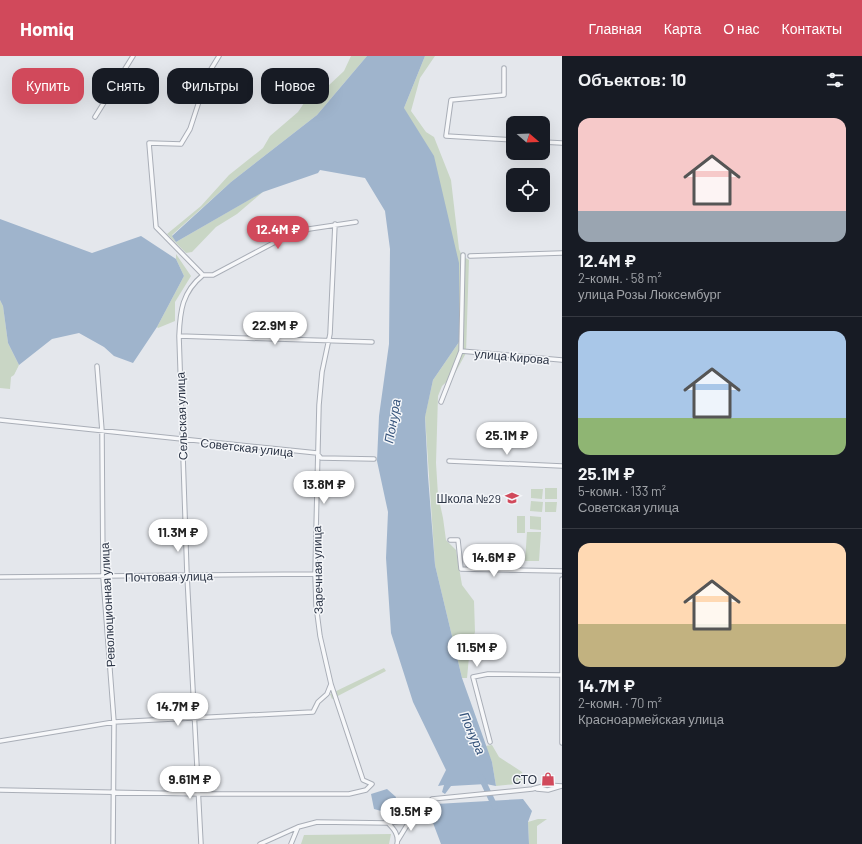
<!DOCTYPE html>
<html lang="ru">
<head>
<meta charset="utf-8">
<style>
	:root { --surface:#171b24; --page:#242831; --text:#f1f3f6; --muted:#9ea1a6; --line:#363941; --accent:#d1495b }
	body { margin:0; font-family:Barlow,sans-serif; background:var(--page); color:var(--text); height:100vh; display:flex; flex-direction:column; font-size:15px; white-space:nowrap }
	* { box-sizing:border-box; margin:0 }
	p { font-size:13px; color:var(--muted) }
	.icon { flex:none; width:22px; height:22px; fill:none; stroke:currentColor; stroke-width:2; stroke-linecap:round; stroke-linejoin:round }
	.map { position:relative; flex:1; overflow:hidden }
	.sheet { display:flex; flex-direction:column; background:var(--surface); width:300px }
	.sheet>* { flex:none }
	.banner { position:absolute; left:12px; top:12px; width:380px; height:36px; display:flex; gap:8px }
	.needle { width:26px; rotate:109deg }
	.controls { position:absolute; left:506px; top:60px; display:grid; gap:8px }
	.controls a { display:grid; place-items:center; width:44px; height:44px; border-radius:8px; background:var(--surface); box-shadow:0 4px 16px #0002; font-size:20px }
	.price { position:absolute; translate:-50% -34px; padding:0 9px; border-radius:14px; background:#fff; color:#222; font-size:13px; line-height:26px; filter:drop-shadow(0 1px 2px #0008) }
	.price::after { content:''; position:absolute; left:50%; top:24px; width:12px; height:9px; margin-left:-6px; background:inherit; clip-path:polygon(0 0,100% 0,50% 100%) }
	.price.current { background:var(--accent); color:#fff }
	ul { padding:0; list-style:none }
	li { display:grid; align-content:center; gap:8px; height:212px; padding:0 16px }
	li+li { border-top:1px solid var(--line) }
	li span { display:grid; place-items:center; height:124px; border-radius:12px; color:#555 }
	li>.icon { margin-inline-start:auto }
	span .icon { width:72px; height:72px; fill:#fffc; stroke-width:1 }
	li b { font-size:17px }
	h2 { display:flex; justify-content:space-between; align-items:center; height:48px; padding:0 16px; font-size:17px }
	.chip { padding:0 14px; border-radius:12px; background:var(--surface); box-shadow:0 4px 16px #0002; font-size:14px; line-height:36px }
	.chip.current { background:var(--accent); color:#fff }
	header { display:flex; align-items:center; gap:24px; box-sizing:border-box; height:56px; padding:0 20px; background:var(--accent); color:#fff }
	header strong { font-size:19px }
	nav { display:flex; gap:22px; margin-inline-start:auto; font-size:14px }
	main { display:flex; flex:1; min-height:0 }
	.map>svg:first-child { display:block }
</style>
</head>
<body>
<header>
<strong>Homiq</strong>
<nav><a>Главная</a><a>Карта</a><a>О нас</a><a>Контакты</a></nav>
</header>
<main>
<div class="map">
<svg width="562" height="788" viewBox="0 0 562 788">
	<rect width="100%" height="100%" fill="#e4e7ec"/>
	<!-- green -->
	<path fill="#c9d6c5" d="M351,0H367L317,59L231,126L172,179L176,186L264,135L237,158L216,171L192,196L186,197L167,178L201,150L229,119L263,92L270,80L298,56L304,47L327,31L344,15Z
		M425,0H435L420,22L411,55L426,76L434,81L451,124L459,193L462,200L469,204L466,297L454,319L442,330L438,340L436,407L438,439L443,462L446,484L456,494L462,529L474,545L475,576L470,591L467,622H462L435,509L425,360L433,324L459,286L404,52Z
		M176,198L191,220L175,246V265L158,272L157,271L184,220L176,203Z
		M0,244L3,250L8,287L19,309L14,319L11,321L10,333L0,332Z
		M545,432H557V443H545Z
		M531,433H543L542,443L531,442Z
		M531,445L543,446L542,456L530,455Z
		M545,446H557L556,456H545Z
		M517,460H525V477H517Z
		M530,460L541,461V474L530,473Z
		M527,476H541L539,505H525Z
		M384,612L386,615L332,643L330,638Z
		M492,689L499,701L522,716L525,727L496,730L492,706L485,690Z
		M538,763H547L537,770V788H529L528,766Z
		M391,778L389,788H301L304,779Z"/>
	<!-- water -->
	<path fill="#9fb4cc" d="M367,0H425L404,52L434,100L459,207V286L433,324L425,361L428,420L435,509L462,622L492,706L496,730L486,728L451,730L445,738L442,736L444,729L438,730L446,714L413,646L391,577L386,502L388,456L377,405L379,360L389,288L390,193L385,155L365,122L320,114L318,117L263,136L176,186L172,180L231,126L317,59Z
		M0,163L92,197L141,180L176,203L184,220L157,271L133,307L114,300L104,291L79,277L52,283L19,309L8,287L3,250L0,244Z
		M387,733L396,741L393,751L385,756L374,753L371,738Z
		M523,743L532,755L528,766L529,788H441L430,759L436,748Z"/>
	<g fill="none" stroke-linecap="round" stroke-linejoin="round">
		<!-- river -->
		<path stroke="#9fb4cc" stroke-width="6" d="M481,721L495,751"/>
		<!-- minor casing -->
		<g stroke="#a9aeb7" stroke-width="5.5">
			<path id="minor" d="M504,12V39L451,44L446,80L513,84
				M95,61L133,0
				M543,86L562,87
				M470,200L562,197
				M203,219L156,171L149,87L181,88L190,73L208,18L219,0
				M203,219H213L279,184L309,173L356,166
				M179,280L372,286
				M461,295L562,304
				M97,310L102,375L103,521L114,666L113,788
				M441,346L461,295L463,199
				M0,364L317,397L321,402L374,403
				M449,405L562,410
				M450,484H458L461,513L562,515
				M0,521L315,518
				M562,523V687
				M0,685L114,666L313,656L318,646L327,638L331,628
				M490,686L473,621L488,618L562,619
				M537,733L548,734L562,730
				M0,734L201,738H349L366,734L372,728L363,724L331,628L320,580L316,549L315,518L319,349L322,316L330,278L335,168
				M388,767C394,773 399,779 397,788
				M398,784L412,761
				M201,788L187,519L179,280C180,255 182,236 203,219
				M260,788L298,771L317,766L388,767L400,765L412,761L432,743L532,733L547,729L562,730
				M291,788L298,771"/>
		</g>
		<!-- minor -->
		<use href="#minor" stroke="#f7f8fa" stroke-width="3.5"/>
	</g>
	<!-- icons -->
	<defs>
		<g id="school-bare" transform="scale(1.08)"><path d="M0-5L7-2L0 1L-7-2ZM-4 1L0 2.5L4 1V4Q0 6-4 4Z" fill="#d1495b" stroke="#f4f6f9" stroke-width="2.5" paint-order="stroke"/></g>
		<g id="shop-bare" transform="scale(1.08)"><path d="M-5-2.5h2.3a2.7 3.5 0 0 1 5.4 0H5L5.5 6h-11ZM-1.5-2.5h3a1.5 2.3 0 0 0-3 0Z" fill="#d1495b" stroke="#f4f6f9" stroke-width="2.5" paint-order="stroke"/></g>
	</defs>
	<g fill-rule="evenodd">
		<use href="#school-bare" x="512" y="442"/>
		<use href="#shop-bare" x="548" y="723"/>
	</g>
	<g text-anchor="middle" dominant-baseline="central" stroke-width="3" stroke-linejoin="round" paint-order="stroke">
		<!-- street labels -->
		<g font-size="12" fill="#2b3445" stroke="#f4f6f9">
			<text transform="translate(512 300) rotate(5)">улица Кирова</text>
			<text transform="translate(181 360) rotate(-92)">Сельская улица</text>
			<text transform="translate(247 391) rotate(6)">Советская улица</text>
			<text transform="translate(317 514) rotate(-91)">Заречная улица</text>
			<text transform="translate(169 520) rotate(-1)">Почтовая улица</text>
			<text transform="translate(107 549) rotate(-93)">Революционная улица</text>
		</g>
		<!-- poi labels -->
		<g font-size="12" fill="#2b3445" stroke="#f4f6f9" text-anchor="end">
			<text x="501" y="442">Школа №29</text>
			<text x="537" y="723">СТО</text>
		</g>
		<!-- water labels -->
		<g font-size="13" font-style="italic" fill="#34527a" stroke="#f4f6f9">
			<text transform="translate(392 365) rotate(-80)">Понура</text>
			<text transform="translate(473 677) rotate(66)">Понура</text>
		</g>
	</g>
</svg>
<div class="controls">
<a><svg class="needle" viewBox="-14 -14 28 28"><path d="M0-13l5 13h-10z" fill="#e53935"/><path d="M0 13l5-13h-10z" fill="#9ea1a6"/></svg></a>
<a><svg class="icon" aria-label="locate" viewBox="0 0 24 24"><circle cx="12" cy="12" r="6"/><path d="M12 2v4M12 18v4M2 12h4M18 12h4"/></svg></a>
</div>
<b class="price current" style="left:278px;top:194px">12.4M ₽</b>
<b class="price" style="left:275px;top:290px">22.9M ₽</b>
<b class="price" style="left:507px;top:400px">25.1M ₽</b>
<b class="price" style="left:324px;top:449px">13.8M ₽</b>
<b class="price" style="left:178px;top:497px">11.3M ₽</b>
<b class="price" style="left:494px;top:522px">14.6M ₽</b>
<b class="price" style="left:477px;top:612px">11.5M ₽</b>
<b class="price" style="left:178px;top:671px">14.7M ₽</b>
<b class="price" style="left:190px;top:744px">9.61M ₽</b>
<b class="price" style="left:411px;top:776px">19.5M ₽</b>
<div class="banner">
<a class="chip current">Купить</a>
<a class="chip">Снять</a>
<a class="chip">Фильтры</a>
<a class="chip">Новое</a>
</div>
</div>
<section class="sheet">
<h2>Объектов: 10<svg class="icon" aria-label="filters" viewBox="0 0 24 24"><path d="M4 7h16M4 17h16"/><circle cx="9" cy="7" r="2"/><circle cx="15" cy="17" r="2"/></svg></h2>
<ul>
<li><span style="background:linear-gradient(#f6c9c9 75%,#9aa5b1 0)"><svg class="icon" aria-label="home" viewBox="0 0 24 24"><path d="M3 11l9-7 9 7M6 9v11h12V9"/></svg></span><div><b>12.4M ₽</b><p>2-комн. · 58 m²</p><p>улица Розы Люксембург</p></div></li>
<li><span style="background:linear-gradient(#a9c7e8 70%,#8fb573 0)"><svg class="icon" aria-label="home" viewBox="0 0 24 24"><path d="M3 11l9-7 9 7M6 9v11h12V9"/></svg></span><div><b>25.1M ₽</b><p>5-комн. · 133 m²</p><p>Советская улица</p></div></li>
<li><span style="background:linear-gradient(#ffd9b3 65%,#c2b280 0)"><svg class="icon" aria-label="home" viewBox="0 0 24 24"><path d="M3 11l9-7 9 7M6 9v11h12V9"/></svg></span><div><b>14.7M ₽</b><p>2-комн. · 70 m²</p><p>Красноармейская улица</p></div></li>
</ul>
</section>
</main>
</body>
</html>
